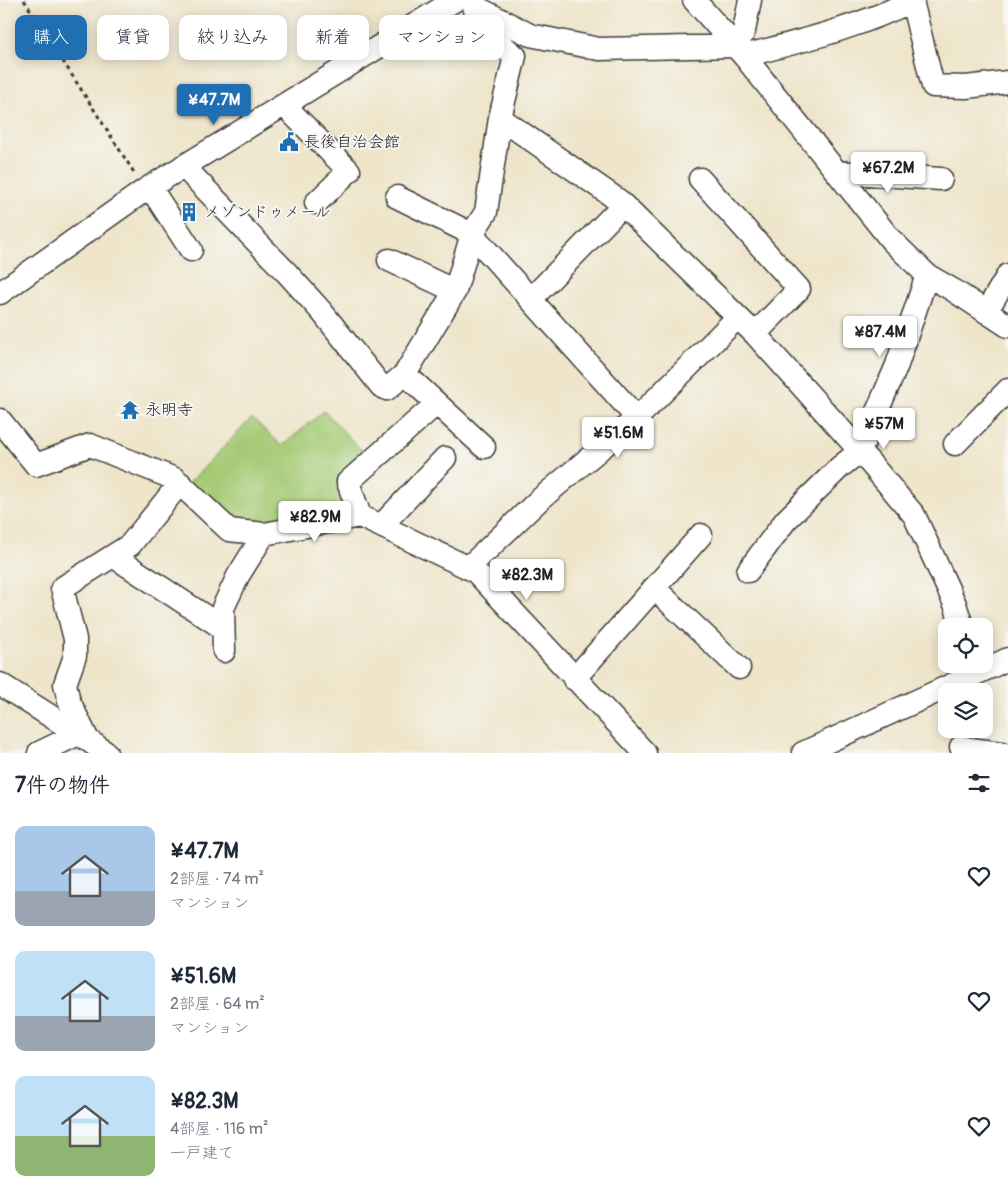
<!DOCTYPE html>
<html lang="ja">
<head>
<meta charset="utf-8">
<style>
	:root { --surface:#fff; --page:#f6f6f7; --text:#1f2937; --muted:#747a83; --accent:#1f6fb2 }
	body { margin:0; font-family:Pangolin,"Klee One",sans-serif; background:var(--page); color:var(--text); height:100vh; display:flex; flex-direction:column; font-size:19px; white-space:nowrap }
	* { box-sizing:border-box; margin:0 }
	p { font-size:16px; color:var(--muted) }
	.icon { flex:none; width:28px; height:28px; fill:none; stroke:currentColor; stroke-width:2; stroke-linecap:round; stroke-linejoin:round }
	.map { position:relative; height:753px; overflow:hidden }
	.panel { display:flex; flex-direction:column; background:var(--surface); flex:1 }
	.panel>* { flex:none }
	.top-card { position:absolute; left:15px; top:15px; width:500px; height:45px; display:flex; gap:10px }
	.tools { position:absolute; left:938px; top:618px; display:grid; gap:10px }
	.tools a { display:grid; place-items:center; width:55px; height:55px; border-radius:10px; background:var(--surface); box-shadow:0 2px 12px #0003; font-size:25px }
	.price { position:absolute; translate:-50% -42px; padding:0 11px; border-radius:5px; background:#fff; color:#222; font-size:16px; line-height:32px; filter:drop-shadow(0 1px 2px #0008) }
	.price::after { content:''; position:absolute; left:50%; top:30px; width:15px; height:11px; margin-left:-8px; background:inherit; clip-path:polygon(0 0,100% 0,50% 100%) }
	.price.selected { background:var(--accent); color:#fff }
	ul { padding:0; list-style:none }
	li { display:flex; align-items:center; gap:15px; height:125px; padding:0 15px }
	li span { display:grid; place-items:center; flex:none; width:140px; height:100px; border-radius:10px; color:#555 }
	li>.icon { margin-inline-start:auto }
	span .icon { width:60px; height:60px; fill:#fffc; stroke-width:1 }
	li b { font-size:21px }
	h2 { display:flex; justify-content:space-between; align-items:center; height:60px; padding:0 15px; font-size:21px }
	.pill { padding:0 18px; border-radius:10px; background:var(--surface); box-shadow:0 2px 12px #0003; font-size:18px; line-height:45px }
	.pill.selected { background:var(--accent); color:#fff }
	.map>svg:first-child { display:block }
</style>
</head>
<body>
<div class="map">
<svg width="1008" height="753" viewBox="0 0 1008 753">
	<rect width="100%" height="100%" fill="#f6f6f2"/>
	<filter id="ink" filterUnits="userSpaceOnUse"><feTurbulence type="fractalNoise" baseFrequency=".02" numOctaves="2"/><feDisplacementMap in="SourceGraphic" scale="10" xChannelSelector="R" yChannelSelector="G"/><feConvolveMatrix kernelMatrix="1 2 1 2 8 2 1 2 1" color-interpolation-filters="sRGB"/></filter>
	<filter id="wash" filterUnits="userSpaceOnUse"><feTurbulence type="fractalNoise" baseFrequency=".0096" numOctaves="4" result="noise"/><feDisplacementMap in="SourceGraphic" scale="20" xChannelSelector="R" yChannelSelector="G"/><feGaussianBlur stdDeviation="1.12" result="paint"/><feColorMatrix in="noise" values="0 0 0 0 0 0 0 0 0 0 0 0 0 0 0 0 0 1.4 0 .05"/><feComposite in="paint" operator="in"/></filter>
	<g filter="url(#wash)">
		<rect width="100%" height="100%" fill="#eee5ca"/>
		<!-- green -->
		<path fill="#a5ca74" stroke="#607348" d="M324,411L368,457L354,510L262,529L230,527L189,483L252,418L282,446Z"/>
	</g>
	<g filter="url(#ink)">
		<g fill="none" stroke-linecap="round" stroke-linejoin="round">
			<!-- minor casing -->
			<g stroke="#3c3a36" stroke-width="25">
				<path id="minor" d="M474,0V6L530,35L599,49L736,46L744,31L750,0
					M694,0L744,56L891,240L927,275L953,290L1008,326
					M912,1L933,86L966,87L1008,82
					M744,56C801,41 861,27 913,0
					M284,105L349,171L316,203
					M500,118L618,200L755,334L860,451L914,515L955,604L962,626
					M183,166L287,273L322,312L381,386L387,389L405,374L455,291L472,234L486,212L500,118L515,56L479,25L474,6
					M837,172L941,179
					M700,179L799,289L755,334
					M150,187L191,250
					M397,197L472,234L637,418
					M389,260L455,291
					M0,293L145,190L455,0
					M531,299L623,205
					M986,312L1008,275
					M405,374L484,447
					M0,420L36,465L90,445L175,479L229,530L264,534L360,516L475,571L645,753
					M955,444L1008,390
					M360,516L348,482L436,404
					M381,526L445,458
					M113,556L223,628
					M468,568L538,501L637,418L737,318
					M748,571L786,520L840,467L860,451L897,365L927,275
					M654,588L739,668
					M224,651L223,608L238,576L264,534
					M574,679L701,535
					M0,684L88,740L106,753
					M88,740L69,701L65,684L75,656V639L62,588L130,545L180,483
					M961,747L970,749L1002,753
					M39,753L78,734
					M803,753L1008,659"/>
			</g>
			<!-- path -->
			<path stroke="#3c3a36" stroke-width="3" stroke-dasharray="4 4" stroke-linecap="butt" d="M24,0L135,174"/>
			<!-- minor -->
			<use href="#minor" stroke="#fff" stroke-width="22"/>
		</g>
	</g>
	<!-- icons -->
	<defs>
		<g id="civic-bare" transform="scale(1.5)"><path d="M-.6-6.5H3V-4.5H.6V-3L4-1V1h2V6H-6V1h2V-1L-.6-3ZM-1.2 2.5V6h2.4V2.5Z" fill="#1f6fb2" stroke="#f6f6f2" stroke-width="2.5" paint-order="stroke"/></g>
		<g id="building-bare" transform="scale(1.5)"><path d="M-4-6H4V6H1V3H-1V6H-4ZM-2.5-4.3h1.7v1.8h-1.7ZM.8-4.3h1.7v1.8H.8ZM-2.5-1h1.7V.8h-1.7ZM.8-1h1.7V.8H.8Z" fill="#1f6fb2" stroke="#f6f6f2" stroke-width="2.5" paint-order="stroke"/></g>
		<g id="temple-bare" transform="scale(1.5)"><path d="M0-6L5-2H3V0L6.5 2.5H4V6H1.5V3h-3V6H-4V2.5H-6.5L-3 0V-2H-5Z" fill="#1f6fb2" stroke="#f6f6f2" stroke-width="2.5" paint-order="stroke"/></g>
	</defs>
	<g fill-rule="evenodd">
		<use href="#civic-bare" x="289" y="142"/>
		<use href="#building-bare" x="189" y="212"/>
		<use href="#temple-bare" x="130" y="410"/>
	</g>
	<g text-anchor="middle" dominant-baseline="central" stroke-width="4" stroke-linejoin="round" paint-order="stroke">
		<!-- poi labels -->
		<g font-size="16" fill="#1c1c1c" stroke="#f6f6f2" text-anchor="start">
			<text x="304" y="142">長後自治会館</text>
			<text x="204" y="212">メゾンドゥメール</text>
			<text x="145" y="410">永明寺</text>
		</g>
	</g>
</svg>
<div class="tools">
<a><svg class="icon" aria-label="locate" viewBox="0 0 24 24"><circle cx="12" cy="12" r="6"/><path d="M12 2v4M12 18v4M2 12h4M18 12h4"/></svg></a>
<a><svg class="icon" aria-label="layers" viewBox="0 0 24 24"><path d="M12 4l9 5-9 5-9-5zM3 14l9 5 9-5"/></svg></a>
</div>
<b class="price selected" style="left:214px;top:126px">¥47.7M</b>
<b class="price" style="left:888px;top:194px">¥67.2M</b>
<b class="price" style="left:880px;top:358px">¥87.4M</b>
<b class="price" style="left:884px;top:450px">¥57M</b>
<b class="price" style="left:618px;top:459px">¥51.6M</b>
<b class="price" style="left:315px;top:543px">¥82.9M</b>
<b class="price" style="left:527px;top:601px">¥82.3M</b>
<div class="top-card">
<a class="pill selected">購入</a>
<a class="pill">賃貸</a>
<a class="pill">絞り込み</a>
<a class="pill">新着</a>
<a class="pill">マンション</a>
</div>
</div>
<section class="panel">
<h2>7件の物件<svg class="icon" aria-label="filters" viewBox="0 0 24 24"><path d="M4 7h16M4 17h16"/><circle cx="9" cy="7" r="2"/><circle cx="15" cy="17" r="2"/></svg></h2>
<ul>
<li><span style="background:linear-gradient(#a9c7e8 65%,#9aa5b1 0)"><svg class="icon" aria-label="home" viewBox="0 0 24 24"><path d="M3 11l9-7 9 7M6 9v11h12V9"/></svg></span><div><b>¥47.7M</b><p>2部屋 · 74 m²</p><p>マンション</p></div><svg class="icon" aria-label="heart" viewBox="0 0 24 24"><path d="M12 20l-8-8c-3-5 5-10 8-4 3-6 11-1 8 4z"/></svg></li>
<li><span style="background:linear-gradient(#bfe0f5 65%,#9aa5b1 0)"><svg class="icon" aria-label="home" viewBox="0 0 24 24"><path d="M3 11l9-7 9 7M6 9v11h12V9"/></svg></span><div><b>¥51.6M</b><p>2部屋 · 64 m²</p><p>マンション</p></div><svg class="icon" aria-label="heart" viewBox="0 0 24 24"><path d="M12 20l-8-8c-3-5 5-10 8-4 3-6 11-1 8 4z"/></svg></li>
<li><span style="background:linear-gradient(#bfe0f5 60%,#8fb573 0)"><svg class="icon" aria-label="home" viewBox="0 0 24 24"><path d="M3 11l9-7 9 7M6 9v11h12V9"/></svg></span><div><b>¥82.3M</b><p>4部屋 · 116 m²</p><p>一戸建て</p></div><svg class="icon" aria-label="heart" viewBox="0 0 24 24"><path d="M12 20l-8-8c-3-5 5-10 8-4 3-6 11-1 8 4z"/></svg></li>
</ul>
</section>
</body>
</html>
